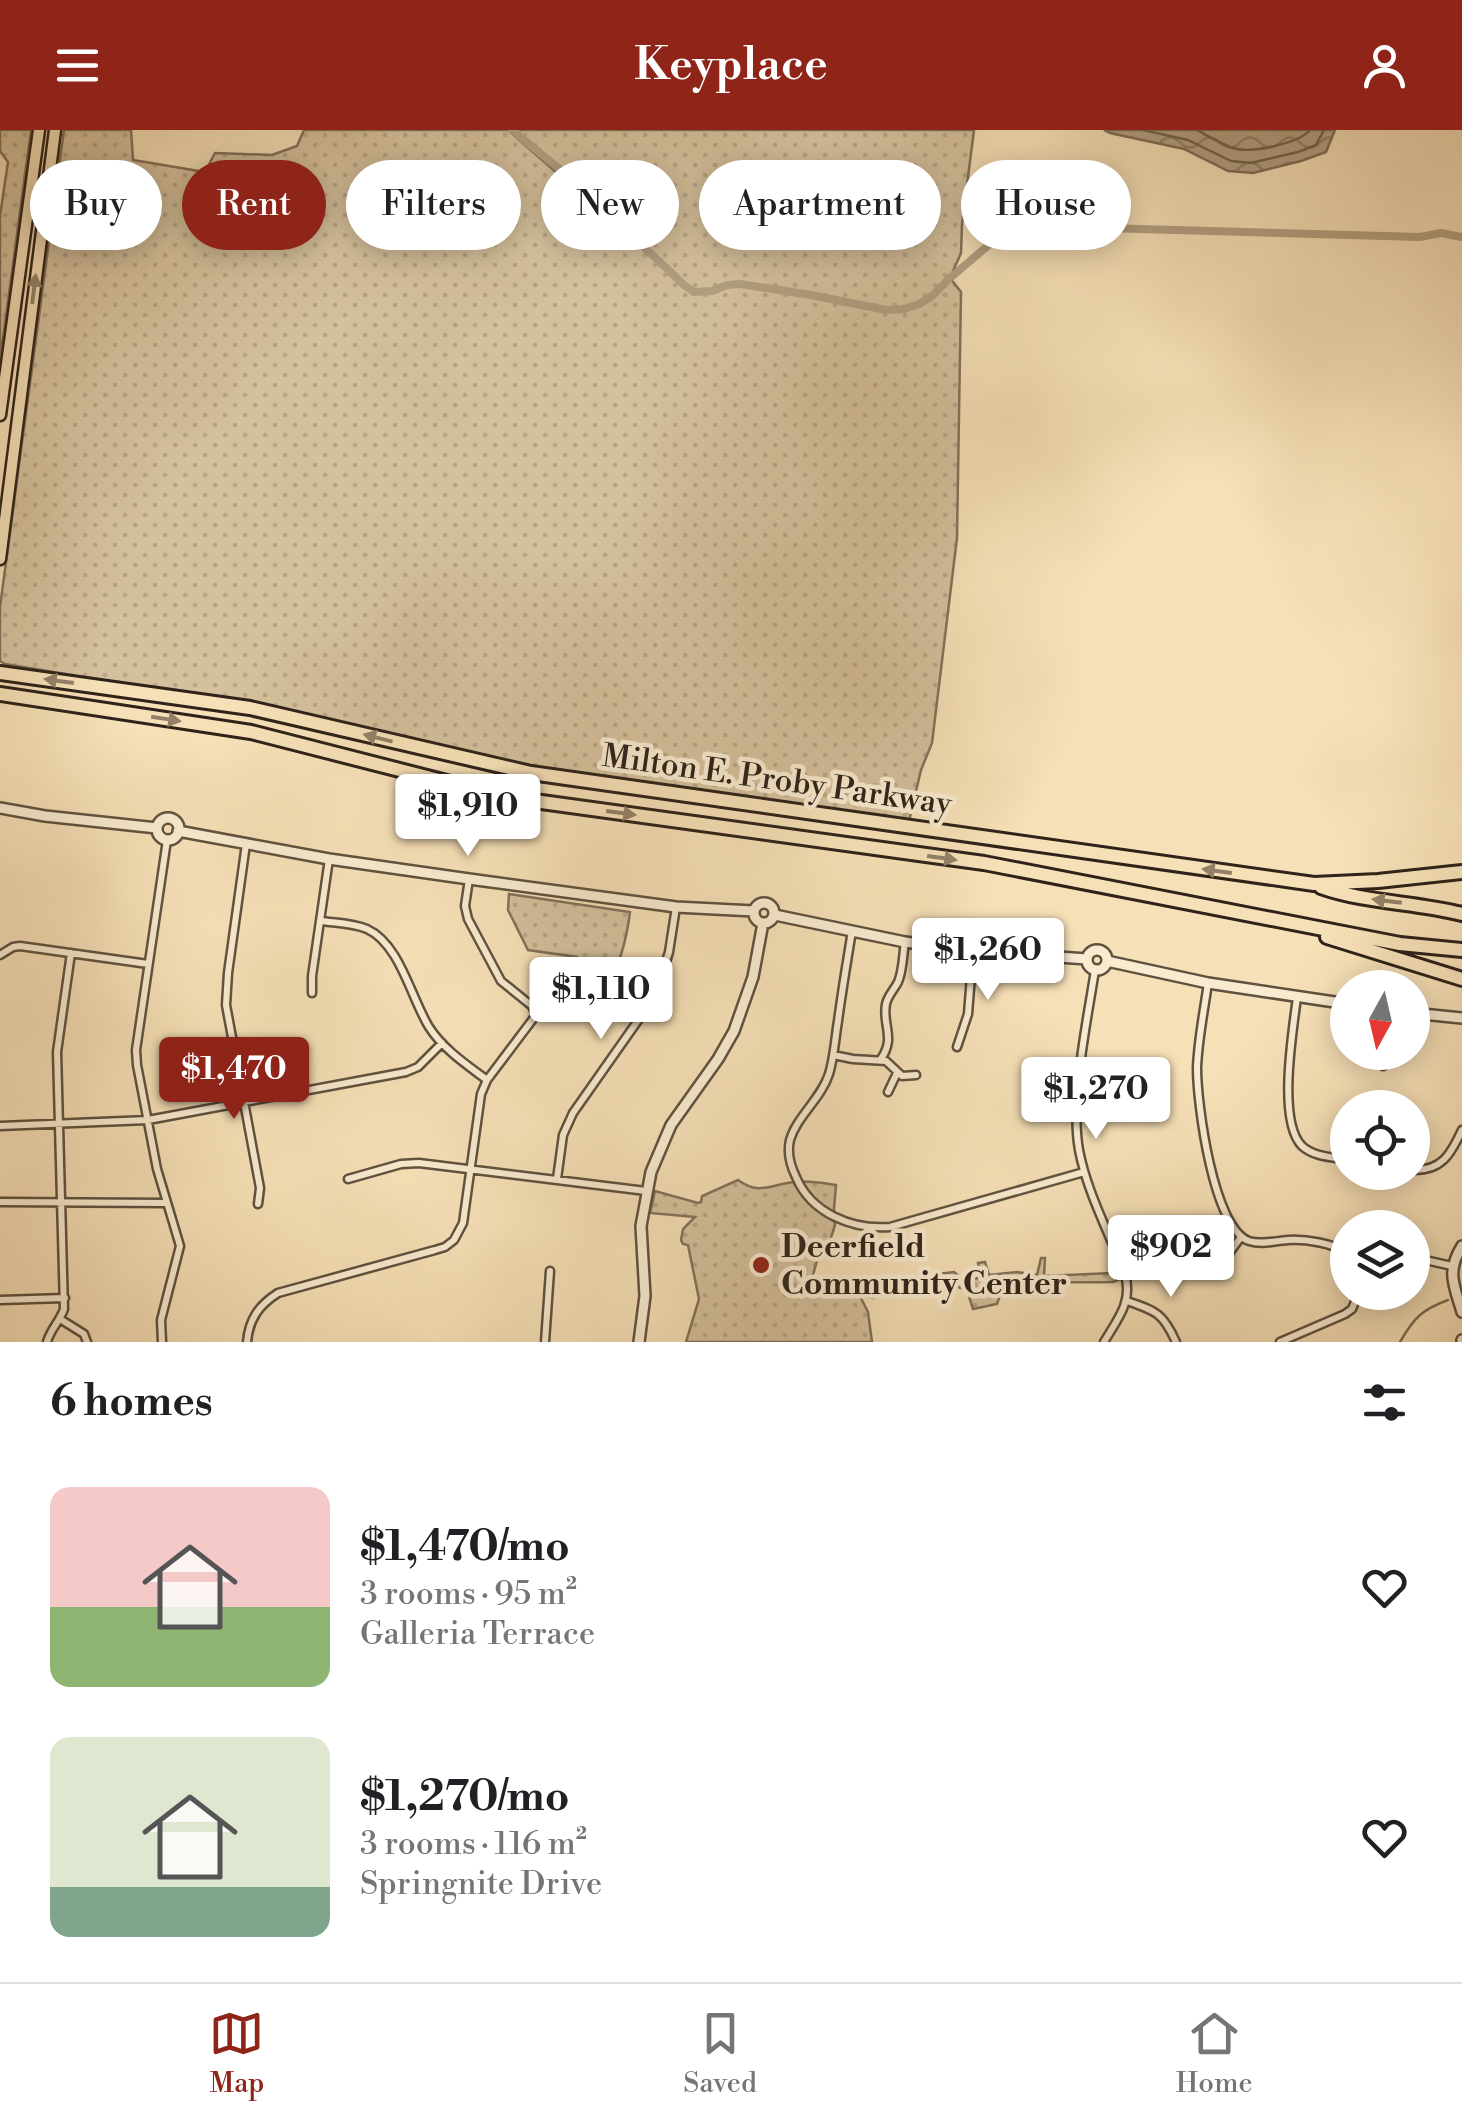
<!DOCTYPE html>
<html lang="en">
<head>
<meta charset="utf-8">
<style>
	:root { --surface:#fff; --page:#f6f6f6; --text:#202124; --muted:#757577; --line:#e0e0e0; --accent:#8f2418 }
	body { margin:0; font-family:"Libre Bodoni",serif; background:var(--page); color:var(--text); height:100vh; display:flex; flex-direction:column; font-size:38px; white-space:nowrap }
	* { box-sizing:border-box; margin:0 }
	p { font-size:32px; color:var(--muted) }
	.icon { flex:none; width:55px; height:55px; fill:none; stroke:currentColor; stroke-width:2; stroke-linecap:round; stroke-linejoin:round }
	.map { position:relative; height:1212px; overflow:hidden }
	.side { display:flex; flex-direction:column; background:var(--surface); flex:1 }
	.side>* { flex:none }
	.top-card { position:absolute; left:30px; top:30px; width:1402px; height:90px; display:flex; gap:20px }
	.needle { width:65px; rotate:188deg }
	.buttons { position:absolute; left:1330px; top:840px; display:grid; gap:20px }
	.buttons a { display:grid; place-items:center; width:100px; height:100px; border-radius:50%; background:var(--surface); box-shadow:0 5px 25px #0003; font-size:50px }
	.price { position:absolute; translate:-50% -85px; padding:0 22px; border-radius:10px; background:#fff; color:#222; font-size:32px; line-height:65px; filter:drop-shadow(0 2px 5px #0008) }
	.price::after { content:''; position:absolute; left:50%; top:60px; width:30px; height:22px; margin-left:-15px; background:inherit; clip-path:polygon(0 0,100% 0,50% 100%) }
	.price.on { background:var(--accent); color:#fff }
	ul { padding:0; list-style:none }
	li { display:flex; align-items:center; gap:30px; height:250px; padding:0 50px }
	li span { display:grid; place-items:center; flex:none; width:280px; height:200px; border-radius:20px; color:#555 }
	li>.icon { margin-inline-start:auto }
	span .icon { width:120px; height:120px; fill:#fffc; stroke-width:1 }
	li b { font-size:42px }
	h2 { display:flex; justify-content:space-between; align-items:center; height:120px; padding:0 50px; font-size:42px }
	.chip { padding:0 35px; border-radius:45px; background:var(--surface); box-shadow:0 5px 25px #0003; font-size:35px; line-height:90px }
	.chip.on { background:var(--accent); color:#fff }
	header { display:flex; justify-content:space-between; align-items:center; height:130px; padding:0 50px; background:var(--accent); color:#fff; font-size:45px; font-weight:600 }
	.menu { display:flex; justify-content:space-around; align-items:center; height:140px; border-top:2px solid var(--line); background:var(--surface); font-size:28px; color:var(--muted) }
	.menu a { display:grid; justify-items:center; gap:5px }
	.menu .on { color:var(--accent) }
	.map>svg:first-child { display:block }
</style>
</head>
<body>
<header><svg class="icon" aria-label="menu" viewBox="0 0 24 24"><path d="M4 6h16M4 12h16M4 18h16"/></svg>Keyplace<svg class="icon" aria-label="person" viewBox="0 0 24 24"><circle cx="12" cy="8" r="4"/><path d="M4 21q1-7 8-7t8 7"/></svg></header>
<div class="map">
<svg width="1462" height="1212" viewBox="0 0 1462 1212">
	<defs>
		<pattern id="green-dots" width="8" height="8" patternUnits="userSpaceOnUse" patternTransform="scale(2.5)"><rect width="8" height="8" fill="#d4c09c"/><path d="M2 2h.1M6 6h.1" fill="none" stroke="#b6a586" stroke-width="1.8" stroke-linecap="round"/></pattern>
		<pattern id="water-waves" width="16" height="10" patternUnits="userSpaceOnUse" patternTransform="scale(2.5)"><rect width="16" height="10" fill="#b29f81"/><path d="M0 5q4-4 8 0t8 0" fill="none" stroke="#918169"/></pattern>
	</defs>
	<rect width="100%" height="100%" fill="#f6e0b7"/>
	<filter id="stains"><feTurbulence type="fractalNoise" baseFrequency=".002" numOctaves="4"/><feColorMatrix values="0 0 0 0 .2 0 0 0 0 .09 0 0 0 0 .02 0 0 0 .5 -.17"/></filter>
	<radialGradient id="worn" r=".72"><stop offset=".6" stop-color="#630" stop-opacity="0"/><stop offset="1" stop-color="#630" stop-opacity=".3"/></radialGradient>
	<!-- green -->
	<path fill="url(#green-dots)" stroke="#81715a" stroke-width="2.5" d="M0,0H31L0,231V86L8,32L0,21Z
		M64,0H131L133,30L205,42L215,23L272,25L297,16L304,0H508L687,157L579,55L512,0H974L962,94L961,123L950,148L961,162L957,408L932,613L921,640L909,691L517,635L297,582L5,534L0,531V477Z
		M509,764L630,782C626,814 619,837 602,865L577,827L528,820L508,780Z
		M738,1050C760,1066 771,1054 794,1052C808,1050 823,1053 836,1055L834,1079L835,1095L826,1123H819L810,1156L829,1161L847,1154L871,1160L899,1154L906,1148L916,1150L921,1146L954,1142L966,1152L981,1147L978,1133L985,1132L989,1145L1017,1142L1037,1145L1041,1128H1045L1044,1146L1113,1143L1117,1141L1120,1149L1113,1152C1076,1153 1039,1150 1003,1157L997,1174L973,1179L967,1160L952,1155L921,1159L903,1158L873,1168L860,1166L868,1182L872,1212H686L699,1169L688,1115L683,1114L681,1110L683,1099L695,1087L650,1083L655,1061L698,1073L701,1072L702,1066Z"/>
	<!-- water -->
	<path fill="url(#water-waves)" stroke="#7d6d57" stroke-width="2.5" d="M1104,0H1335L1326,22L1301,31L1253,43L1228,41L1184,19L1110,3Z"/>
	<g fill="none" stroke-linecap="round" stroke-linejoin="round">
		<!-- shore -->
		<path stroke="#70604d" stroke-width="2.5" d="M1143,0L1188,10L1231,31L1251,33L1298,22L1316,15L1324,0
			M1197,0C1208,6 1221,14 1233,18C1251,24 1299,13 1310,0"/>
		<!-- stream -->
		<path stroke="#7d6d57" stroke-width="2.5" d="M1400,1212C1414,1188 1421,1180 1448,1170"/>
		<!-- canal -->
		<path stroke="#b29f81" stroke-width="8" d="M512,0L579,55L684,155L694,162L712,161L727,155L740,154L811,165L886,180L904,179L919,174L932,166L950,148L997,108L1023,100L1070,97L1420,107L1441,103L1462,107"/>
		<!-- minor casing -->
		<g stroke="#605240" stroke-width="11">
			<path id="minor" d="M246,714L228,843L226,875L260,1058L258,1074
				M321,791C336,793 353,793 367,799C400,814 411,868 429,897C443,919 467,935 487,950
				M852,801C847,831 842,861 838,891C835,909 834,928 829,944C821,969 797,986 790,1010C787,1023 790,1035 796,1047C811,1083 852,1100 890,1097L1084,1042
				M0,825L13,817L20,816L148,834
				M1095,840C1087,892 1070,970 1079,1020C1087,1063 1110,1104 1125,1145C1133,1172 1117,1190 1104,1212
				M1208,853C1204,881 1198,910 1197,938C1197,973 1213,1098 1249,1111C1262,1115 1274,1111 1288,1110C1306,1109 1332,1113 1348,1123
				M312,863V846L329,729
				M1297,867C1293,900 1277,991 1302,1016C1314,1027 1332,1027 1348,1030
				M957,917L968,884L973,821
				M833,925L853,929L886,931L902,946L916,945
				M881,929C896,907 882,896 886,874C888,865 894,860 898,852C903,841 903,824 905,812
				M1383,936L1385,922
				M888,962L897,943
				M0,996L148,990L406,942L418,937L442,913
				M1412,1040C1442,1041 1451,1024 1462,1000
				M348,1049L401,1034L419,1033L646,1061
				M557,1049L563,1005L573,983L639,889L659,854L669,822L676,777
				M0,1072L167,1073
				M1230,1122L1241,1107
				M1412,1127L1452,1136
				M0,1170L65,1168
				M1127,1171C1156,1181 1163,1183 1176,1212
				M60,1189L84,1204L87,1212
				M47,1212C50,1200 60,1191 64,1179L57,922L71,823
				M162,1212L161,1190L180,1116L157,1039L137,935L136,920L167,710
				M247,1212C249,1189 259,1175 278,1163L435,1120L445,1117L454,1110L463,1093L481,964L487,950L536,885L532,876L501,851L468,789L465,776L469,749
				M545,1212L550,1141
				M1280,1212L1345,1184L1352,1179L1359,1162"/>
		</g>
		<!-- tertiary casing -->
		<g stroke="#605240" stroke-width="14">
			<path id="tertiary" d="M0,678L45,686L157,698
				M157 699a11 11 0 1 1 22 0a11 11 0 1 1-22 0Z
				M178,701L329,729L469,749L676,777L754,781
				M754 783a10 10 0 1 1 20 0a10 10 0 1 1-20 0Z
				M775,785L905,812L973,821L1087,829
				M1087 830a10 10 0 1 1 20 0a10 10 0 1 1-20 0Z
				M1107,831L1208,853L1348,874
				M1412,883L1462,888
				M1462,1116C1446,1142 1454,1155 1462,1182
				M639,1212L645,1166L641,1096L651,1042L671,995L718,929L734,901L753,847L763,793
				M1462,1212V1210"/>
		</g>
		<!-- primary casing -->
		<g stroke="#2e2219" stroke-width="15">
			<path id="primary" d="M0,285L39,0
				M0,429L55,0"/>
		</g>
		<!-- motorway casing -->
		<g stroke="#2e2219" stroke-width="18">
			<path id="motorway" d="M0,543L250,578L531,643L1314,754L1378,751L1462,742
				M0,564L251,602L470,658L527,670L984,733L1400,814L1462,820
				M1321,757C1366,773 1415,772 1462,784
				M1327,807L1462,849"/>
		</g>
		<!-- minor -->
		<use href="#minor" stroke="#f9ebd0" stroke-width="6"/>
		<!-- tertiary -->
		<use href="#tertiary" stroke="#f9ebd0" stroke-width="9"/>
		<!-- primary -->
		<use href="#primary" stroke="#f6e0b7" stroke-width="10"/>
		<!-- motorway -->
		<use href="#motorway" stroke="#f6e0b7" stroke-width="12"/>
	</g>
	<!-- one-way arrows -->
	<defs><path id="oneway-solid" d="M-6-.8H1V-3.2L6.5 0L1 3.2V.8H-6Z" transform="scale(2.5)"/></defs>
	<g fill="#928168">
		<use href="#oneway-solid" transform="translate(34 159) rotate(-83)"/>
		<use href="#oneway-solid" transform="translate(59 551) rotate(-172)"/>
		<use href="#oneway-solid" transform="translate(166 589) rotate(9)"/>
		<use href="#oneway-solid" transform="translate(378 608) rotate(-166)"/>
		<use href="#oneway-solid" transform="translate(621 683) rotate(8)"/>
		<use href="#oneway-solid" transform="translate(942 728) rotate(8)"/>
		<use href="#oneway-solid" transform="translate(1217 741) rotate(-172)"/>
		<use href="#oneway-solid" transform="translate(1387 771) rotate(-173)"/>
	</g>
	<!-- markers -->
	<circle fill="#8f2418" stroke="#f9ebd0" stroke-width="4" cx="761" cy="1135" r="10"/>
	<g text-anchor="middle" dominant-baseline="central" stroke-width="9" stroke-linejoin="round" paint-order="stroke">
		<!-- street labels -->
		<g font-size="32" fill="#2e2219" stroke="#f9ebd0">
			<text transform="translate(777 650) rotate(8)">Milton E. Proby Parkway</text>
		</g>
		<!-- poi labels -->
		<g font-size="32" font-weight="bold" fill="#2e2219" stroke="#f9ebd0" text-anchor="start">
			<text x="781" y="1117">Deerfield<tspan x="781" dy="37">Community Center</tspan></text>
		</g>
	</g>
	<rect width="100%" height="100%" filter="url(#stains)"/>
	<rect width="100%" height="100%" fill="url(#worn)"/>
</svg>
<div class="buttons">
<a><svg class="needle" viewBox="-14 -14 28 28"><path d="M0-13l5 13h-10z" fill="#e53935"/><path d="M0 13l5-13h-10z" fill="#757577"/></svg></a>
<a><svg class="icon" aria-label="locate" viewBox="0 0 24 24"><circle cx="12" cy="12" r="6"/><path d="M12 2v4M12 18v4M2 12h4M18 12h4"/></svg></a>
<a><svg class="icon" aria-label="layers" viewBox="0 0 24 24"><path d="M12 4l9 5-9 5-9-5zM3 14l9 5 9-5"/></svg></a>
</div>
<b class="price" style="left:468px;top:729px">$1,910</b>
<b class="price" style="left:988px;top:873px">$1,260</b>
<b class="price" style="left:601px;top:912px">$1,110</b>
<b class="price on" style="left:234px;top:992px">$1,470</b>
<b class="price" style="left:1096px;top:1012px">$1,270</b>
<b class="price" style="left:1171px;top:1170px">$902</b>
<div class="top-card">
<a class="chip">Buy</a>
<a class="chip on">Rent</a>
<a class="chip">Filters</a>
<a class="chip">New</a>
<a class="chip">Apartment</a>
<a class="chip">House</a>
</div>
</div>
<section class="side">
<h2>6 homes<svg class="icon" aria-label="filters" viewBox="0 0 24 24"><path d="M4 7h16M4 17h16"/><circle cx="9" cy="7" r="2"/><circle cx="15" cy="17" r="2"/></svg></h2>
<ul>
<li><span style="background:linear-gradient(#f6c9c9 60%,#8fb573 0)"><svg class="icon" aria-label="home" viewBox="0 0 24 24"><path d="M3 11l9-7 9 7M6 9v11h12V9"/></svg></span><div><b>$1,470/mo</b><p>3 rooms · 95 m²</p><p>Galleria Terrace</p></div><svg class="icon" aria-label="heart" viewBox="0 0 24 24"><path d="M12 20l-8-8c-3-5 5-10 8-4 3-6 11-1 8 4z"/></svg></li>
<li><span style="background:linear-gradient(#dfe7d0 75%,#7fa58c 0)"><svg class="icon" aria-label="home" viewBox="0 0 24 24"><path d="M3 11l9-7 9 7M6 9v11h12V9"/></svg></span><div><b>$1,270/mo</b><p>3 rooms · 116 m²</p><p>Springnite Drive</p></div><svg class="icon" aria-label="heart" viewBox="0 0 24 24"><path d="M12 20l-8-8c-3-5 5-10 8-4 3-6 11-1 8 4z"/></svg></li>
</ul>
</section>
<nav class="menu">
<a class="on"><svg class="icon" aria-label="map" viewBox="0 0 24 24"><path d="M3 6l6-2 6 2 6-2v14l-6 2-6-2-6 2zM9 4v14M15 6v14"/></svg>Map</a>
<a><svg class="icon" aria-label="saved" viewBox="0 0 24 24"><path d="M7 4h10v16l-5-4-5 4z"/></svg>Saved</a>
<a><svg class="icon" aria-label="home" viewBox="0 0 24 24"><path d="M3 11l9-7 9 7M6 9v11h12V9"/></svg>Home</a>
</nav>
</body>
</html>
